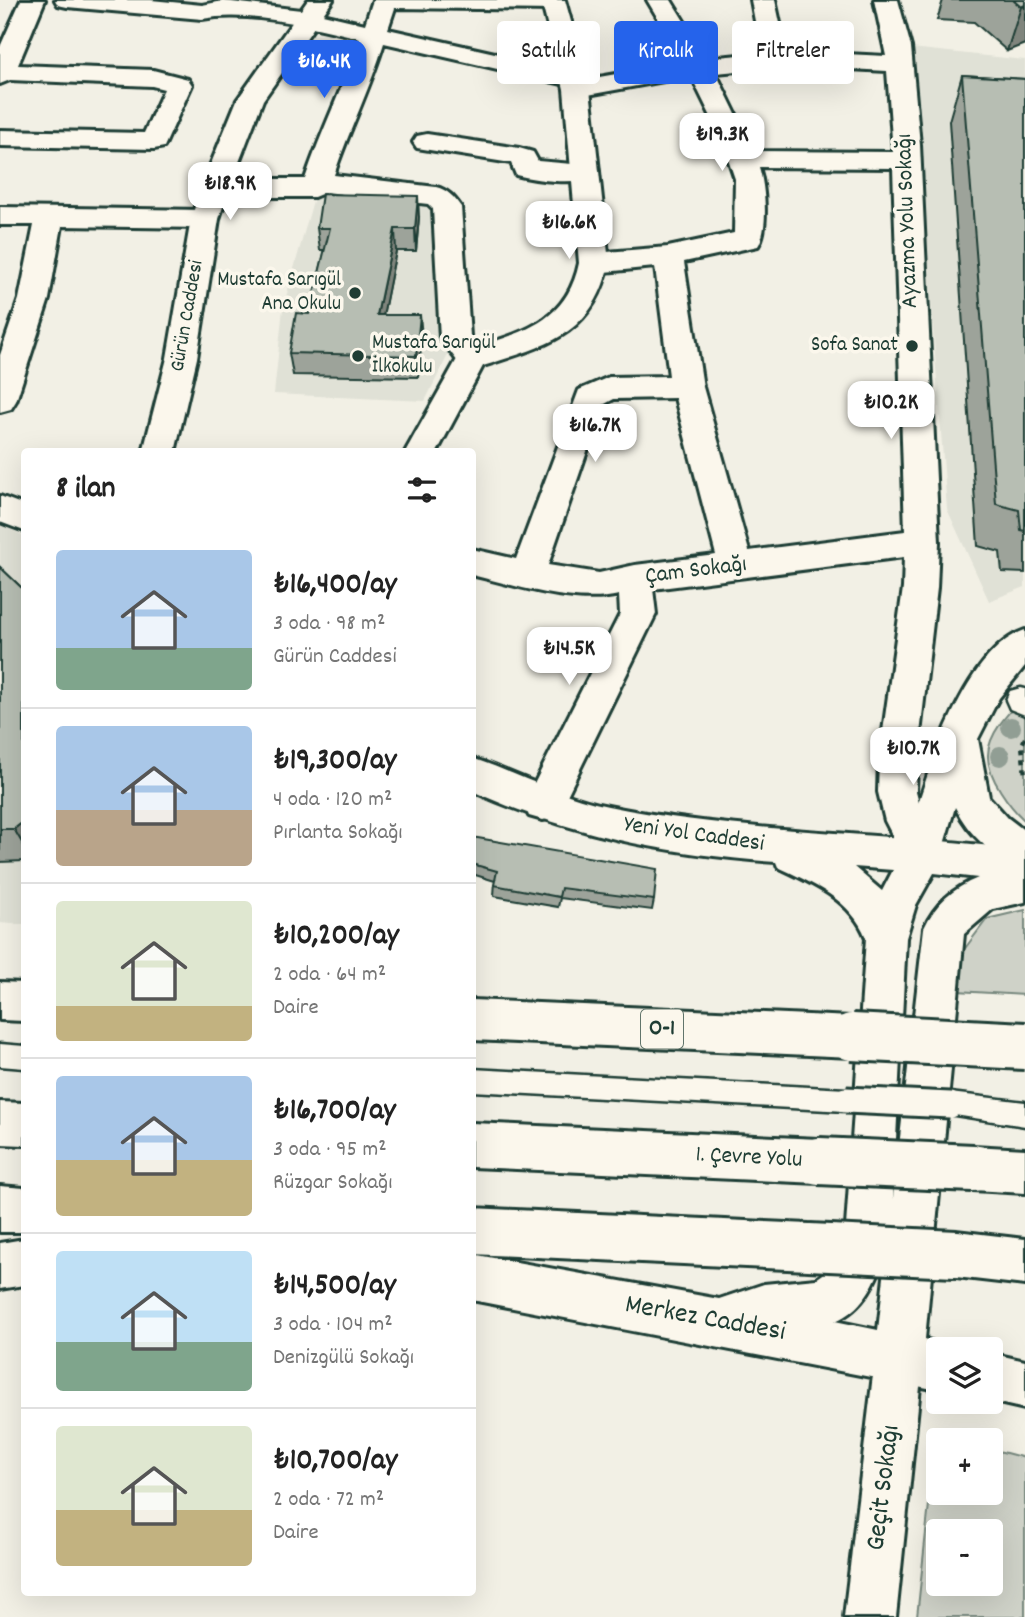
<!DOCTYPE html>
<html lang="tr">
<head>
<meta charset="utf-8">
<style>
	:root { --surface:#fff; --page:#f6f6f6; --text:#222; --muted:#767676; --line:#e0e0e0; --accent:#2563eb }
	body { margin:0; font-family:Dekko,sans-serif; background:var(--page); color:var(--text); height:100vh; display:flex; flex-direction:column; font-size:26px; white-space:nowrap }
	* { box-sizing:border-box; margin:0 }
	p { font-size:23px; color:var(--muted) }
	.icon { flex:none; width:38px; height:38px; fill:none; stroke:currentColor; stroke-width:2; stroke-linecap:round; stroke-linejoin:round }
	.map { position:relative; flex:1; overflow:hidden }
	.details { position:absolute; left:21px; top:448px; width:455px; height:1148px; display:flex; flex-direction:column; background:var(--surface); border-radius:7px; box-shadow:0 7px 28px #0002 }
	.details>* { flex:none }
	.banner { position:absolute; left:497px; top:21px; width:422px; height:63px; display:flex; gap:14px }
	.fabs { position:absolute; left:926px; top:1337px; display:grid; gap:14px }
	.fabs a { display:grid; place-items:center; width:77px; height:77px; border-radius:7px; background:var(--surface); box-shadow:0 7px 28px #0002; font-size:35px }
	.price { position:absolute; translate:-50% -60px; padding:0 16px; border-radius:14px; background:#fff; color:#222; font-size:23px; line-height:46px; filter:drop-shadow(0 2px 4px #0008) }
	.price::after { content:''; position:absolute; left:50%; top:42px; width:21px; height:16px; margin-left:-10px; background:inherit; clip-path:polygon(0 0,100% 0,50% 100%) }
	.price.selected { background:var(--accent); color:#fff }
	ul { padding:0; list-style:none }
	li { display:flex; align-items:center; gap:21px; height:175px; padding:0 35px }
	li+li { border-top:2px solid var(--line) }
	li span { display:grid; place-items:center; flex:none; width:196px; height:140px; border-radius:7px; color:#555 }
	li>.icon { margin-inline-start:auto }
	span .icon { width:84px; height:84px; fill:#fffc; stroke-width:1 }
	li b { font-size:30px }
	h2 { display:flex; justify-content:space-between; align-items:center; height:84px; padding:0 35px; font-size:30px }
	.chip { padding:0 24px; border-radius:7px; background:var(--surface); box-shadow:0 7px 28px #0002; font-size:24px; line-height:63px }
	.chip.selected { background:var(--accent); color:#fff }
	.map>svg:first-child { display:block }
</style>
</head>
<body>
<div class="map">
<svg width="1025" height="1617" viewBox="0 0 1025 1617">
	<rect width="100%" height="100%" fill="#f2f0e5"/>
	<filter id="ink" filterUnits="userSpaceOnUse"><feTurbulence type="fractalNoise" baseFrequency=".0143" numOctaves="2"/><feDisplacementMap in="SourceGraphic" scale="14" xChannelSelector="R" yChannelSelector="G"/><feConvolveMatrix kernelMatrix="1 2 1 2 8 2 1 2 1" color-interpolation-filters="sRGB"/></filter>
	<g filter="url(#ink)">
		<!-- built -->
		<path fill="#e0e1d6" d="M911,48L1025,60V587L989,601L947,509Z
			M316,190L433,208L451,349L425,401L274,394L283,308Z
			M0,524L24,536V925L0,923Z"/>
		<!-- green -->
		<path fill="#cfd2c8" stroke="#77887e" stroke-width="2" fill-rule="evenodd" d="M1025,695V821C1010,807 987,777 988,755C988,733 1011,710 1025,695Z
			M1025,910V995L957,991L960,955L987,919Z
			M991,1449L1025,1458V1617H917L932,1476L938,1477V1493H990ZM990,1531V1584H938V1531Z"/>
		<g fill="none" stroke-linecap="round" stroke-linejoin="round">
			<!-- service casing -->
			<g stroke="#1f3d34" stroke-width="5">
				<path id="service" d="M0,1044L24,1046V1068L0,1066Z
					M472,1069L846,1089L854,1092L858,1100L854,1108L846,1111L472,1091Z
					M950,1093L1025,1102V1126L942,1113L938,1105L942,1097Z"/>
			</g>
			<!-- pedestrian casing -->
			<g stroke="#1f3d34" stroke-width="5">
				<path id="pedestrian" d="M1021,688L1025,689V715L1010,709L1006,700L1010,691Z"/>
			</g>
			<!-- minor casing -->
			<g stroke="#1f3d34" stroke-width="6">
				<path id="minor" d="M21,0H45L18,65L153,70L188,79L192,85L164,147L154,149L0,146V130L144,133L164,89L152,86L10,80L0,84V47Z
					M55,0H151L202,5L223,1L310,11L365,24L373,0H563L565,3L562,8L553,10L395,8L388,29L584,73L588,79L684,62L647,0H671L707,58L761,53L751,0H775L786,51L886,56L874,0H898L911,47L920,145L939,542L937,588L917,760L916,792L923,818L943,856L937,868L923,873L909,868L885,821L878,792L879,760L903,588L904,557L653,589L656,614L557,816L543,820L529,816L524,804L620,614L619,595C575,605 516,586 472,575V549L516,559L579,390L609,377L669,376L655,267L594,273L584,270L579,263L584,256L594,253L668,247L734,233L735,179L720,135L691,76L577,97L568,95L564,89L567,85L384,43C370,89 349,130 334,175L436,187C448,190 454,197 461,207L470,336L487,359L483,366L472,370L461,366L440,338L433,209L428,204L326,192L314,197H215L205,194L201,188L205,182L215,179H305C321,131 344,86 360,38C313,27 250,10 202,19L67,7L58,5ZM792,66L887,71L893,152L754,151L716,73ZM759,167L893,168L905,531L749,551L703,387L684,262L758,246C769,229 765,186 759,167ZM675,398L716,555L635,565L599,573L548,565L603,405L614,399Z
					M427,134L519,148L533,152L538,161L595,166L599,172L595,178C572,184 539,181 516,175L511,163L417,148L413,142L417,136Z
					M0,207L205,210L215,213L219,219L215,225L205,228L62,226L49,299L16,401L11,409L0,412V355L19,299L34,225H0Z"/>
			</g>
			<!-- tertiary casing -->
			<g stroke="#1f3d34" stroke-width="6">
				<path id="tertiary" d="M308,0H333L263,100L229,188L219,219L197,358L175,452H143L167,358L191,219L201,188L237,100Z
					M541,0H565L590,89L609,263C594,336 544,346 483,366L437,452H405L461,352C514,334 566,327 579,263L564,89Z
					M1025,630V666L999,698L978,739L989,797L1008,818L1025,831V869C995,858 969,836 955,807L937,868L923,873L909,868L903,856C920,795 959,652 1025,630Z"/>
			</g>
			<!-- secondary casing -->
			<g stroke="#1f3d34" stroke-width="6">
				<path id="secondary" d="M899,1334L916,1341L923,1358L896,1617H844L875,1358L882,1341Z"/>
			</g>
			<!-- primary casing -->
			<g stroke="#1f3d34" stroke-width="6">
				<path id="primary" d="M0,496L24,505V531L0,522Z
					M472,758C518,774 560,796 608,806C745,834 886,832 1025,850V902L993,909L964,934L925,1339L955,1349H938V1390L472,1300V1254L719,1299L764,1284L816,1279L829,1270L845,1241L866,938C852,900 812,883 778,867L776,862C666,854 574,836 472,791ZM854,867L893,870L882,891ZM934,873L978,878C953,888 935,904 924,928L893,1199L906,938L916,905ZM887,1251L878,1330L835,1321C865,1309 877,1279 887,1251Z
					M24,1239V1285L0,1289V1243Z
					M990,1353L1025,1361V1409L990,1401Z"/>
			</g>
			<!-- trunk casing -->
			<g stroke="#1f3d34" stroke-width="6">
				<path id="trunk" d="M0,982L24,983V1021L0,1020Z
					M472,1000L852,1017L867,1023L873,1037L867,1051L852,1057L472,1040Z
					M0,1102L24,1103V1145L0,1144Z
					M472,1123L819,1139L835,1145L841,1161L835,1177L819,1183L472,1167Z
					M973,1146L1025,1149V1193L973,1190L957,1184L951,1168L957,1152Z
					M0,1186L24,1188V1232H0Z
					M472,1208L809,1224L825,1231L832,1247L825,1263L809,1270L472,1254Z
					M956,1231L1025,1239V1285L956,1277L940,1270L933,1254L940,1238Z"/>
			</g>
			<!-- path -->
			<path stroke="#1f3d34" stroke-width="4.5" stroke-dasharray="5 5" stroke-linecap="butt" d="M1025,738L1022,745L1025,775"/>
			<!-- service -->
			<use href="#service" fill="#fbf7ec" fill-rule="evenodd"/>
			<!-- pedestrian -->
			<use href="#pedestrian" fill="#fbf7ec" fill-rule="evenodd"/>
			<!-- minor -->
			<use href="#minor" fill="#fbf7ec" fill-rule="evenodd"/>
			<!-- tertiary -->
			<use href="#tertiary" fill="#fbf7ec" fill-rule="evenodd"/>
			<!-- secondary -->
			<use href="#secondary" fill="#fbf7ec" fill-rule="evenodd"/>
			<!-- primary -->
			<use href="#primary" fill="#fbf7ec" fill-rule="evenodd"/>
			<!-- trunk -->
			<use href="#trunk" fill="#fbf7ec" fill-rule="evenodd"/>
			<!-- service-bridge casing -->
			<g stroke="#1f3d34" stroke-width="31" stroke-linecap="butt">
				<path id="service-bridge" d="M846,1100L950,1105"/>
			</g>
			<!-- trunk-bridge casing -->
			<g stroke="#1f3d34" stroke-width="52" stroke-linecap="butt">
				<path id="trunk-bridge" d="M852,1037L1025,1046
					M819,1161L973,1168
					M809,1247L956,1254"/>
			</g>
			<!-- service-bridge -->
			<use href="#service-bridge" stroke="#fbf7ec" stroke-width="25"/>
			<!-- trunk-bridge -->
			<use href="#trunk-bridge" stroke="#fbf7ec" stroke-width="46"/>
		</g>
		<!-- trees -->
		<g fill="#919e94">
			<circle cx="1011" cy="727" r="10"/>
			<circle cx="1000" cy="756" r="10"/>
		</g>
		<!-- wall -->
		<path fill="#9da39a" stroke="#1f3d34" stroke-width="2" d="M943,0H1025L1007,51L974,22L937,20Z
			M962,75L1025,79V573L1002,572L1000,552L978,546L949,121Z
			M419,217L416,251H396L383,315L422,337L418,377L293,375L289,353L309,314L325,250H320L317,228Z
			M0,567L24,590V861L0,862Z
			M472,837L654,900L652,910L560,898L558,907L494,896L495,881L472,874Z"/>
		<!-- shaded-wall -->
		<path fill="#80857d" stroke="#1f3d34" stroke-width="2" d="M1025,5V44L1007,51L1021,7Z
			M418,196L419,217L416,251L415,229Z
			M395,229L396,251L379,336L377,315Z
			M420,315L422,337L418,377L416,356Z
			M24,821V846L14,829Z"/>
		<!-- building -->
		<path fill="#b7beb3" stroke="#1f3d34" stroke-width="2" d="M1013,0H1025V5L1021,7Z
			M962,75L1025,79V531L1021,530L1019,510L996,504Z
			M322,194L418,196L415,229H395L377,315H420L416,356L289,353L296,313L309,314L330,228H317Z
			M0,567L24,590V821L14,829H0Z
			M472,837L657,869L654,900L561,888L559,897L494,885L497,871L472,864Z"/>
	</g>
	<!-- markers -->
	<g fill="#1f3d34" stroke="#fbf7ec" stroke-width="2.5">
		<circle cx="355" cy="293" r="7"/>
		<circle cx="912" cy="346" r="7"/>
		<circle cx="358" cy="356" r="7"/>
	</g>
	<g text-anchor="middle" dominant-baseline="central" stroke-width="7" stroke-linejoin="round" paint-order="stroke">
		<!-- far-poi labels -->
		<g font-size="21" fill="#1f3d34" stroke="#fbf7ec" text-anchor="end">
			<text x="341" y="281">Mustafa Sarıgül<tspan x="341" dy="24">Ana Okulu</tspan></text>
			<text x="372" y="344" text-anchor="start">Mustafa Sarıgül<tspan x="372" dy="24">İlkokulu</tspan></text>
			<text x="898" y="346">Sofa Sanat</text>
		</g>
		<!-- far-street labels -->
		<g font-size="21" fill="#1f3d34" stroke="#fbf7ec">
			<text transform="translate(188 316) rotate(-80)">Gürün Caddesi</text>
		</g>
		<!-- shield labels -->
		<rect fill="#fbf7ec" stroke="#61756b" stroke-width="2" x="641" y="1009.5" width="42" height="39" rx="5"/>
		<g font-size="23" font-weight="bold" fill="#1f3d34">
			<text x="662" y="1029">O-1</text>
		</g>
		<!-- street labels -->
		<g font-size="24" fill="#1f3d34" stroke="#fbf7ec">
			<text transform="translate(908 221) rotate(-92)">Ayazma Yolu Sokağı</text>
			<text transform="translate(696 571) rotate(-7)">Çam Sokağı</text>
			<text transform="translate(694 835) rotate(8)">Yeni Yol Caddesi</text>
			<text transform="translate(749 1158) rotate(3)">1. Çevre Yolu</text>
		</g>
		<!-- near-street labels -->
		<g font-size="28" fill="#1f3d34" stroke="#fbf7ec">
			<text transform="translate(705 1320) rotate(10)">Merkez Caddesi</text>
			<text transform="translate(885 1488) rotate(-83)">Geçit Sokağı</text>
		</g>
	</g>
</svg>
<div class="fabs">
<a><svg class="icon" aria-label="layers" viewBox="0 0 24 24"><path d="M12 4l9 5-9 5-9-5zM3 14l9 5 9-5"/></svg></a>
<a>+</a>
<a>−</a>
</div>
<b class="price selected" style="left:324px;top:100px">₺16.4K</b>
<b class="price" style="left:722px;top:173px">₺19.3K</b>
<b class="price" style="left:230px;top:222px">₺18.9K</b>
<b class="price" style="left:569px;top:261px">₺16.6K</b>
<b class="price" style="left:891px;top:441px">₺10.2K</b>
<b class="price" style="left:595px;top:464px">₺16.7K</b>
<b class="price" style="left:569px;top:687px">₺14.5K</b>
<b class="price" style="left:913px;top:787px">₺10.7K</b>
<div class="banner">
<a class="chip">Satılık</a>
<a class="chip selected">Kiralık</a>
<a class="chip">Filtreler</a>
</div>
<section class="details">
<h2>8 ilan<svg class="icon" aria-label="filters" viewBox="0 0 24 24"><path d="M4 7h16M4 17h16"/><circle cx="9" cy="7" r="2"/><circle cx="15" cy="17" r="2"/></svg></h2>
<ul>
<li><span style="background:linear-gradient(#a9c7e8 70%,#7fa58c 0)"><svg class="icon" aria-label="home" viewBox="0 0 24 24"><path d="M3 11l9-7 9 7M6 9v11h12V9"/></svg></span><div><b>₺16,400/ay</b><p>3 oda · 98 m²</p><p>Gürün Caddesi</p></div></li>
<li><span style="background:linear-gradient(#a9c7e8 60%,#b9a48a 0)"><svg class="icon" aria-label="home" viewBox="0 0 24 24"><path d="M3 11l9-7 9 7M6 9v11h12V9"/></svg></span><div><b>₺19,300/ay</b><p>4 oda · 120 m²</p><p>Pırlanta Sokağı</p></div></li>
<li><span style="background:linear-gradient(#dfe7d0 75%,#c2b280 0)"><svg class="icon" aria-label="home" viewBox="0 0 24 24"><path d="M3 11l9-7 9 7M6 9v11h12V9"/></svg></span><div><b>₺10,200/ay</b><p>2 oda · 64 m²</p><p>Daire</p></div></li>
<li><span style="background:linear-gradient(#a9c7e8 60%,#c2b280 0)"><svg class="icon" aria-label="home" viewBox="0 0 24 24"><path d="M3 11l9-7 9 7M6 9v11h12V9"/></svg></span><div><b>₺16,700/ay</b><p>3 oda · 95 m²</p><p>Rüzgar Sokağı</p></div></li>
<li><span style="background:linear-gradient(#bfe0f5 65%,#7fa58c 0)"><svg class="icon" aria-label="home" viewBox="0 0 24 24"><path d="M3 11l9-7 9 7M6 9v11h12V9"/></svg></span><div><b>₺14,500/ay</b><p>3 oda · 104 m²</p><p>Denizgülü Sokağı</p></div></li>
<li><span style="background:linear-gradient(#dfe7d0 60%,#c2b280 0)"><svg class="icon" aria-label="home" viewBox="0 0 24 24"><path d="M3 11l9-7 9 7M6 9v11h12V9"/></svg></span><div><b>₺10,700/ay</b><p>2 oda · 72 m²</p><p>Daire</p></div></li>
</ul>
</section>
</div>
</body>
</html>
